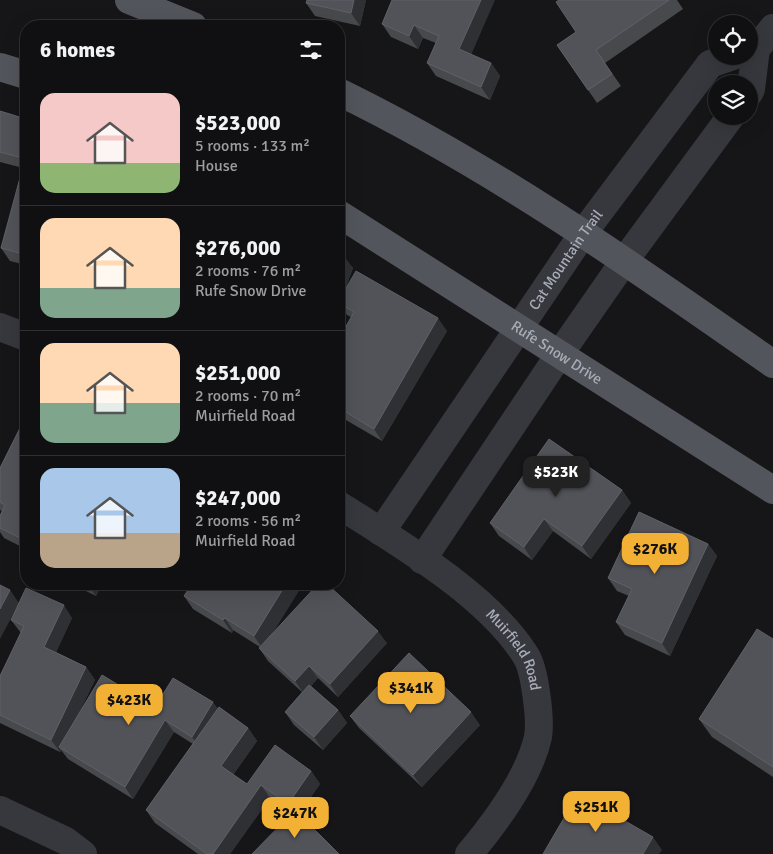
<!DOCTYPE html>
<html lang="en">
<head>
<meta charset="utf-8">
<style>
	:root { --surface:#101012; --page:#1e1e20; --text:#f1f3f6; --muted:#9c9d9f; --line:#303032; --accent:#f2b134 }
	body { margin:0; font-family:Signika,sans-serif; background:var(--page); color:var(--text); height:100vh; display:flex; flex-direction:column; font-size:19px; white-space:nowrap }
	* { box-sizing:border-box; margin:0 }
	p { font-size:16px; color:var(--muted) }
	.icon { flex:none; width:28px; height:28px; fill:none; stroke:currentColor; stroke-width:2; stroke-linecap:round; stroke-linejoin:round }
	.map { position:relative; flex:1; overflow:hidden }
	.details { position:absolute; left:20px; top:20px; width:325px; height:570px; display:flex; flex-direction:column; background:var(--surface); border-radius:20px; box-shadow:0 5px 20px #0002,0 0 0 1px var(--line) }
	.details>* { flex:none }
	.buttons { position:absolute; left:708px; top:15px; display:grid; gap:10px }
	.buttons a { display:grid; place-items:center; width:50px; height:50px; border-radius:50%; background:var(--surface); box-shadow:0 5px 20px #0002,0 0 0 1px var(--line); font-size:25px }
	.price { position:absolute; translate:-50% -42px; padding:0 11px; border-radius:10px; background:var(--accent); color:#111; font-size:16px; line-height:32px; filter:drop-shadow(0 1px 2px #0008) }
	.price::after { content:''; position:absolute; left:50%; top:30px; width:15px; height:11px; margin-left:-8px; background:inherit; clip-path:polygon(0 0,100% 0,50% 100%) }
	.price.on { background:#222; color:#fff }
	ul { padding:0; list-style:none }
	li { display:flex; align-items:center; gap:15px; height:125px; padding:0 20px }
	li+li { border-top:1px solid var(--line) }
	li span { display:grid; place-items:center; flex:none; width:140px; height:100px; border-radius:15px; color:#555 }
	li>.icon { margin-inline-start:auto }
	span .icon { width:60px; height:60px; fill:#fffc; stroke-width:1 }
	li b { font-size:21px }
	h2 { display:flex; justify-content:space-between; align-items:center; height:60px; padding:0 20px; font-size:21px }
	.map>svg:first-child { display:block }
</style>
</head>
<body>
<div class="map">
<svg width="773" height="854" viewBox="0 0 773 854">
	<rect width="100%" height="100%" fill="#161618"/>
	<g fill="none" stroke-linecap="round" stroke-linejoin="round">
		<!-- minor -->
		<g stroke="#37383d" stroke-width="28">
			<path d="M749,51L756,49L773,28"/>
			<path d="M749,93L751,89L756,49"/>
			<path d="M0,327L26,337"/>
			<path id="s1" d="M339,505C399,543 488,595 526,656C535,670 541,721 538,737C529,777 495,823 469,854"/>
			<path id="s2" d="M381,532L584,232L710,64L733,56"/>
			<path d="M422,560L559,355L625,260L731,116"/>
			<path d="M0,810L66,841L83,854"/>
		</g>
		<!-- major -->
		<g stroke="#53555c" stroke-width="28">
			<path d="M129,0L193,26"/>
			<path d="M0,67L26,75"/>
			<path d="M339,92C493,167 633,266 773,364"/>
			<path id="s3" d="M339,214L773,490"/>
		</g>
	</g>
	<!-- wall -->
	<path fill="#47494d" d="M366,0L360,26L315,16L306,3Z
		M392,0L471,55L491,63L500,76L490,100L436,76L427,63L436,43L423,38L418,49L391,37L382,24Z
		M559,0H677L683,9L605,63L621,86L597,103L557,45L576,32Z
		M0,111L26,119V265L10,261L1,248L23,168L0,162V163Z
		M339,253L353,268L344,292L447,331L382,441L339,416V339L351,317L347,315L339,304Z
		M26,416V549L4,538L0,532V516L2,511L0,510V468Z
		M622,490L631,503L591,559L553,531L532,560L499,536L490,523Z
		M708,544L717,556L670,656L625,635L616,622L629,596L617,591L608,578Z
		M72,584H102L96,596Z
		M192,584H303L271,635L387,643L338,697L318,678L311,686L338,710L347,723L323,750L294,725L285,712L302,692L268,661L259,648L260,647L233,630L232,633L193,609L184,596Z
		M72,618L56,652L86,667L95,680L78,714L155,707L218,708L248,728L257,741L233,775L247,784L311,771L320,784L299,814H292L270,798L230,854H198L155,823L146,810L193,744L174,732L133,799L68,759L61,750L60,752L0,723V676L21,633L11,620Z
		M773,639V777L712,737L699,719Z
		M350,716L480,725L422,787L359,728Z"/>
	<!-- shaded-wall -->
	<path fill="#2f3033" d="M354,0H366L360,26L351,13Z
		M481,0H495L468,62L459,49Z
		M414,25L423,38L418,49L409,36Z
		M491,63L500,76L490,100L481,87Z
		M26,132V167L19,157Z
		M344,256L353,268L339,303V270Z
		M438,318L447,331L382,441L374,429Z
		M622,490L631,503L591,559L582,546Z
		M544,519L553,531L532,560L524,547Z
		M708,544L717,556L670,656L662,643Z
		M87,584H102L96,596Z
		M286,584H303L263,649L254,636Z
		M10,590L19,603L0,639V609Z
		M64,605L72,618L53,659L44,647Z
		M225,618L233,630L232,633L223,620Z
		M378,631L387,643L338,697L330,684Z
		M309,666L318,678L304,694L295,681Z
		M86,667L95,680L62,749L59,747L61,750L60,752L51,740Z
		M213,702L222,714L201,749L192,737Z
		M338,710L347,723L323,750L314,737Z
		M471,712L480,725L422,787L413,775Z
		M165,720L174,732L133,799L125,787Z
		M248,728L257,741L230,779L221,766Z
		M311,771L320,784L297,817L288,804Z
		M261,785L270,798L230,854H213Z
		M653,837L662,850L659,854H643Z"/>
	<!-- building -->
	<path fill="#525359" stroke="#5f6168" d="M307,0H354L351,13L306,3Z
		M392,0H481L459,49L491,63L481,87L427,63L439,36L414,25L409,36L382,24Z
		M559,0H669L596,50L612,74L588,90L557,45L576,32L556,2Z
		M0,111L26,119V132L19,157L0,152Z
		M24,163H26V255L1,248Z
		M339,253L344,256L339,270Z
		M356,271L438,318L374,429L339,408V339L354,312L339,303V300Z
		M26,416V541L0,528V516L5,505L0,502V468Z
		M549,439L622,490L582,546L544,519L524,547L490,523Z
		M639,512L708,544L662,643L616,622L632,589L608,578Z
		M192,584H286L254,636L225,618L223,620L184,596Z
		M318,584H327L378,631L330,684L309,666L295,681L259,648Z
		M0,585L10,590L0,609Z
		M26,588L64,605L44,647L86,667L51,740L0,715V676L24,626L11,620Z
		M757,629L773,639V767L699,719Z
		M409,653L471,712L413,775L350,716Z
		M102,675L155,707L173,678L213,702L192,737L165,720L125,787L59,747Z
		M309,685L338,710L314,737L285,712Z
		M219,707L248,728L221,766L247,784L275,745L311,771L288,804L261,785L213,854H207L146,810Z
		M578,794L653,837L643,854H543Z
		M295,810L339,854H252Z"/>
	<g text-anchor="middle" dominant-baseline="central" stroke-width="4" stroke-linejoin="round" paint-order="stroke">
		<!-- street labels -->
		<g font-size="15" fill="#a8adb8" stroke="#111113">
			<text stroke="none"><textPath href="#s2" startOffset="329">Cat Mountain Trail</textPath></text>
			<text stroke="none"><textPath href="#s3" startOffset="258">Rufe Snow Drive</textPath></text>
			<text stroke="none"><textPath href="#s1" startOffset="231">Muirfield Road</textPath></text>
		</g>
	</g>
</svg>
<div class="buttons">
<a><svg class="icon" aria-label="locate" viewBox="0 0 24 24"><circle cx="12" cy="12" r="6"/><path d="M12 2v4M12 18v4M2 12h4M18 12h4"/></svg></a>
<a><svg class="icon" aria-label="layers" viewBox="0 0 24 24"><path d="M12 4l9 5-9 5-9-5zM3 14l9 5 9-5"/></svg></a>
</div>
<b class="price on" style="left:556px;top:498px">$523K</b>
<b class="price" style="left:655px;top:575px">$276K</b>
<b class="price" style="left:411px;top:714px">$341K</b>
<b class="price" style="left:129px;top:726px">$423K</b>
<b class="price" style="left:596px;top:833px">$251K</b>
<b class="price" style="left:295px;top:839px">$247K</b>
<section class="details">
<h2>6 homes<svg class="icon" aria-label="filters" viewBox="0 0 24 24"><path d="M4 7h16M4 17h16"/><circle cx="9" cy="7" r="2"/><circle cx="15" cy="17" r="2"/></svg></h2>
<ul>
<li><span style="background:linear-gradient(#f6c9c9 70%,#8fb573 0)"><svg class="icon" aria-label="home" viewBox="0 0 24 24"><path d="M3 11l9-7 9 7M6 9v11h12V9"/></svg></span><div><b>$523,000</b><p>5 rooms · 133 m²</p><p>House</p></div></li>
<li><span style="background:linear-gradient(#ffd9b3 70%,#7fa58c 0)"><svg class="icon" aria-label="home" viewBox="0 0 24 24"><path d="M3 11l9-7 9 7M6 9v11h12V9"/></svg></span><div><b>$276,000</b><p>2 rooms · 76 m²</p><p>Rufe Snow Drive</p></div></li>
<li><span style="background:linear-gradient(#ffd9b3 60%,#7fa58c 0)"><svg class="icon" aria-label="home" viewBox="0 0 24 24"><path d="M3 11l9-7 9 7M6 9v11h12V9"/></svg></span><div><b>$251,000</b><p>2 rooms · 70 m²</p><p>Muirfield Road</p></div></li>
<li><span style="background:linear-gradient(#a9c7e8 65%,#b9a48a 0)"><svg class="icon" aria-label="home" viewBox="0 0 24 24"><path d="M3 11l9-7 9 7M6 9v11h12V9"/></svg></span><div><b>$247,000</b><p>2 rooms · 56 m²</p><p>Muirfield Road</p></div></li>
</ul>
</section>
</div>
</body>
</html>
